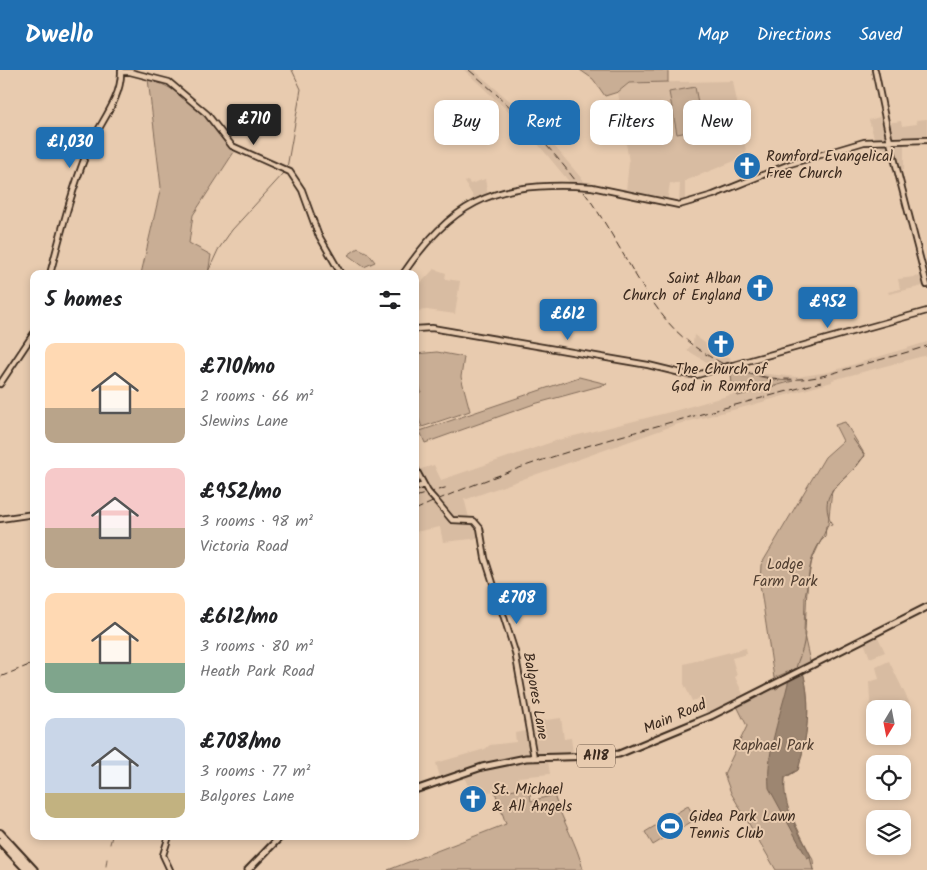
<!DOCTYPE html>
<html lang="en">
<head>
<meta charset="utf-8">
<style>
	:root { --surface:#fff; --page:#f6f6f6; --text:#202124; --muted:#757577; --accent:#1f6fb2 }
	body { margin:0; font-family:Kalam,sans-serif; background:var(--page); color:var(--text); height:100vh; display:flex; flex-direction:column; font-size:19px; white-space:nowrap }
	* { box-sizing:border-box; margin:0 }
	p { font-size:16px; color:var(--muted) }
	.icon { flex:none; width:28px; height:28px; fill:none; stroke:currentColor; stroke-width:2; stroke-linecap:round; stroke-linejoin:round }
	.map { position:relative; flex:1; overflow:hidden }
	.drawer { position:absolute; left:30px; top:200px; width:389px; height:570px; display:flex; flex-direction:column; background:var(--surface); border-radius:10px; box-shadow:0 2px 8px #0003 }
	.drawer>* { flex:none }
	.top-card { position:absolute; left:434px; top:30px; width:418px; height:45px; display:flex; gap:10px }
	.needle { width:32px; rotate:190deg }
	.fabs { position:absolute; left:866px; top:630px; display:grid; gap:10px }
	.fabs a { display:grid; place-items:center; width:45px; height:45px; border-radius:10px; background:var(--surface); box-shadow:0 2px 8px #0003; font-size:25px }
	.price { position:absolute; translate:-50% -42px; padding:0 11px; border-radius:5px; background:var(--accent); color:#fff; font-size:16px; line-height:32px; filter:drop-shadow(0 1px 2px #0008) }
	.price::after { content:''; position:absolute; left:50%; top:30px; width:15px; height:11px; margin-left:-8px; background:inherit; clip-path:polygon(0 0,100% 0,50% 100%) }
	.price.active { background:#222; color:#fff }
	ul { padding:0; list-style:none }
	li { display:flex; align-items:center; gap:15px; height:125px; padding:0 15px }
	li span { display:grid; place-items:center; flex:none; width:140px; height:100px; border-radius:10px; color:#555 }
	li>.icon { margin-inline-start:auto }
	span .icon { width:60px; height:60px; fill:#fffc; stroke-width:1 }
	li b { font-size:21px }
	h2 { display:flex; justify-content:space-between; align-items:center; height:60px; padding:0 15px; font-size:21px }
	.chip { padding:0 18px; border-radius:10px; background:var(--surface); box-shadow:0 2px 8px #0003; font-size:18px; line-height:45px }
	.chip.active { background:var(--accent); color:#fff }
	header { display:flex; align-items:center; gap:30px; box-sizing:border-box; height:70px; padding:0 25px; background:var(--accent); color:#fff }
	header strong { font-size:24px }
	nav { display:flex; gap:28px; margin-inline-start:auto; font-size:18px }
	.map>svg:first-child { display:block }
</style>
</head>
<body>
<header>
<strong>Dwello</strong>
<nav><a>Map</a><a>Directions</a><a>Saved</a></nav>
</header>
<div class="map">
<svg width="927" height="800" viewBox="0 0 927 800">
	<rect width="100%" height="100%" fill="#e8cbaf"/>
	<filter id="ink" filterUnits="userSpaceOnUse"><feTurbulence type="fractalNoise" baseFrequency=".02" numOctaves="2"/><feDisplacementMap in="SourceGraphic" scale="10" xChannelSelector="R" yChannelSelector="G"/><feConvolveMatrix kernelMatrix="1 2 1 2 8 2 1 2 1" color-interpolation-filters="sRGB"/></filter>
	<g filter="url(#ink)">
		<!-- built -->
		<path fill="#d8bca2" d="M464,0H474L517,37L556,78L592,121L576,120L519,51Z
			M733,11L747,86L685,111V132L679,133L680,114L670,113L667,132L626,121L629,92L618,22L629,13Z
			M883,46L887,53L901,51L902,56L917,54L916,50L927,49V70L904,72V100L898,101L895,89L882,90L881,71H875L869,50Z
			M485,109L488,126L476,132L465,112L468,110L470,114Z
			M927,196V215L889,224L888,222L900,219L898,209L922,206L920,198Z
			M434,199L446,203L445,209L460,211L455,244L427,240L415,241V219Z
			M694,265L723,286L730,287L731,292L715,297L687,280L693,273Z
			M927,272V285L832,310V312L752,335L678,354L467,429L464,428L470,452L479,459L481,468L443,472L440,457L415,462V401L434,395L441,410L558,370L674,341L734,324L729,299L744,295L745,299L757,303L797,307L829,302Z
			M877,565L885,582L870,588L863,570Z
			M746,578L747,584L732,588L737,606L735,607L743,624L707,644L700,628L692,631L684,614V594Z
			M889,591L909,632L912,645L903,646L902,639H875V648H871L869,612L879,609L876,597Z
			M561,648L564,669L571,668L573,683L547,684L550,704L518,707L520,718L471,724L464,706L441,711L436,693L485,679L490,675L516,672L515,663L526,661L529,674H534L531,652Z"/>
		<!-- green -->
		<path fill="#c9ae95" stroke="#826c5a" d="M580,0H668V12L629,13L618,22L605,26L593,9Z
			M148,9C175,17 197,35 214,57C221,66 226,75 234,82L193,145L189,173L211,185L208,204H141L161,117Z
			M695,17L703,59L677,64L669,22Z
			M727,46L730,62L712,66L709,49Z
			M358,178L368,183L375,192L364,197L348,185Z
			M437,282L464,287L461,307L470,341L422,357L418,347L415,348V323L421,322L415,297V284Z
			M736,301L774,310L793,311L738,326L732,315L731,303Z
			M579,307L607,314L534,334L425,373L420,361Z
			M845,352L865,385L857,396L832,420L828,455L812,490L805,526L804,565L810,592L774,608L760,514L761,495L825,387L843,371L835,355Z
			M803,602C812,636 807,667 798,700L785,708L784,728L787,737L813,790L814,800H776L731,723L724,704L747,656L737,636L770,618L777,619L782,613Z
			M529,717L531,731L554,725C562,751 577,773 583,800H388L506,754L495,722Z
			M688,736L696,749L653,775L645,762Z"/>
		<!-- water -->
		<path fill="#9d8671" stroke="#766150" d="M803,602C812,636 807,667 798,700L785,707C782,738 798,760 811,786L807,788L769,718C766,679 781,645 789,609Z"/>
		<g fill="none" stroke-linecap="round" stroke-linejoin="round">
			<!-- stream -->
			<path stroke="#766150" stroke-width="1" d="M287,98L301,19L292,0
				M207,204L218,180L232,160L284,103
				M796,598C798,589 803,581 804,572C808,542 802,487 825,467L826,456L832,455C818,425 836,417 855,398C858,394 860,390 865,386L853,369
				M110,774L112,766
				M810,787L813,800
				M106,796L107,789"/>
			<!-- secondary casing -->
			<g stroke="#3b2a1e" stroke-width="8">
				<path id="secondary" d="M875,0L890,72L927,215
					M121,2H130L169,12L207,44L232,76L290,102L302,120L318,164L341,204
					M592,117L679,135L713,125L790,94L864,72L927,70
					M50,204C61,163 71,122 87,82C97,56 122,30 121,1
					M403,204C451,134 491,113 575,116
					M415,259L432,258L455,262L648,295L685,304L697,305L724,297
					M733,295L927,241
					M0,314L34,263
					M415,398L428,422
					M415,418L424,415
					M437,432L452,450L474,451L480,458L485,488L515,582L534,688
					M0,449L34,444
					M169,766L163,785L170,800"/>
			</g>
			<!-- primary casing -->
			<g stroke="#3b2a1e" stroke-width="9">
				<path id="primary" d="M415,720L482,697L526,688L599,686L619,684L711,646L927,537
					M248,800L281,766"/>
			</g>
			<!-- highway casing -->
			<g stroke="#3b2a1e" stroke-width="10">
				<path id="highway" d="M0,763L34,800
					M0,771L27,800"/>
			</g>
			<!-- secondary -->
			<use href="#secondary" stroke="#e8cbaf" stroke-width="4.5"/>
			<!-- primary -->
			<use href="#primary" stroke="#e8cbaf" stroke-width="5"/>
			<!-- highway -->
			<use href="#highway" stroke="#e8cbaf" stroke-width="6"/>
			<!-- rail -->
			<path stroke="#3b2a1e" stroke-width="1" stroke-dasharray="8 4" stroke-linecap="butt" d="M469,0C515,39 557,83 592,133C617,170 636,211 663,246C694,286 747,312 799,309C817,309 836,302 854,297C878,290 903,284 927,276
				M415,427L448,417
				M415,440C544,380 684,350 821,312
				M0,607L34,593"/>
			<!-- secondary-bridge casing -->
			<g stroke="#3b2a1e" stroke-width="8" stroke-linecap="butt">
				<path id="secondary-bridge" d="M575,116L592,117
					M724,297L733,295
					M428,422L437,432"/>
			</g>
			<!-- secondary-bridge -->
			<use href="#secondary-bridge" stroke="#e8cbaf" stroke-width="4.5"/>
		</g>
	</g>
	<!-- icons -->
	<defs>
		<g id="church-disc" transform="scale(1.4375)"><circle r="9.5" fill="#1f6fb2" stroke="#e8cbaf"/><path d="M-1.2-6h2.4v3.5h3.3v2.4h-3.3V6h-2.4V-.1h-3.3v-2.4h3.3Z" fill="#fff"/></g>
		<g id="stadium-disc" transform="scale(1.4375)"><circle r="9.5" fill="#1f6fb2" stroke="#e8cbaf"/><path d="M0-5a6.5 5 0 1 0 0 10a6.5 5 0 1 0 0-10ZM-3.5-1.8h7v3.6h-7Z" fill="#fff"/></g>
	</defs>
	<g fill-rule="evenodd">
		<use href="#church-disc" x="747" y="96"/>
		<use href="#church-disc" x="760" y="218"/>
		<use href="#church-disc" x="721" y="274"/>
		<use href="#church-disc" x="473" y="729"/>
		<use href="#stadium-disc" x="670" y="756"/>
	</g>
	<g text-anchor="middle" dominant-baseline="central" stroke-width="4" stroke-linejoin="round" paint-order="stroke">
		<!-- shield labels -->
		<rect fill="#e8cbaf" stroke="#6f5a4a" stroke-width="1" x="577" y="674.5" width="38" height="23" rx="4"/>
		<g font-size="14" font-weight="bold" fill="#3b2a1e">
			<text x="596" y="686">A118</text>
		</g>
		<!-- poi labels -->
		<g font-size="15" fill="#3b2a1e" stroke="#e8cbaf" text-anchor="start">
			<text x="766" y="87">Romford Evangelical<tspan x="766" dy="17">Free Church</tspan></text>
			<text x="741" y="209" text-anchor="end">Saint Alban<tspan x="741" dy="17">Church of England</tspan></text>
			<text x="721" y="300" text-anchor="middle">The Church of<tspan x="721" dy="17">God in Romford</tspan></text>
			<text x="492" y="720">St. Michael<tspan x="492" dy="17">&amp; All Angels</tspan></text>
			<text x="689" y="747">Gidea Park Lawn<tspan x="689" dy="17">Tennis Club</tspan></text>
		</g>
		<!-- park labels -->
		<g font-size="15" fill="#503e30" stroke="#e8cbaf">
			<text x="785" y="495">Lodge<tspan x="785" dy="17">Farm Park</tspan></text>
			<text x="773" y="676">Raphael Park</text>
		</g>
		<!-- street labels -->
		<g font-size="15" fill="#3b2a1e" stroke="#e8cbaf">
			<text transform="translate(535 626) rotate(80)">Balgores Lane</text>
			<text transform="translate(675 647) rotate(-23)">Main Road</text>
		</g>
	</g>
</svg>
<div class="fabs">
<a><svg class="needle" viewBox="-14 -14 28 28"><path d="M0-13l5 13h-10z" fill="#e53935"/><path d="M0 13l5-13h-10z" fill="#757577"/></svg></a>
<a><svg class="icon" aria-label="locate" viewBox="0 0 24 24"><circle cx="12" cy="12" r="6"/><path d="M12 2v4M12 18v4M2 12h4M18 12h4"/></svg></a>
<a><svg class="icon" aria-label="layers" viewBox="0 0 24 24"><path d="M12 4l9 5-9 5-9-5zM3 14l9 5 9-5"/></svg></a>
</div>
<b class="price active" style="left:254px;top:76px">£710</b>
<b class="price" style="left:70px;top:99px">£1,030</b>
<b class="price" style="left:828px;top:259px">£952</b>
<b class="price" style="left:568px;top:271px">£612</b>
<b class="price" style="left:517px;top:555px">£708</b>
<div class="top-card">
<a class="chip">Buy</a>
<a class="chip active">Rent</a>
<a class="chip">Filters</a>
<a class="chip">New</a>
</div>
<section class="drawer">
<h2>5 homes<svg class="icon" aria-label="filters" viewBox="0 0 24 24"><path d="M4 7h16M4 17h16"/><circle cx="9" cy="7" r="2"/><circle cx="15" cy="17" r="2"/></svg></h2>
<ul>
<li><span style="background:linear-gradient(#ffd9b3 65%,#b9a48a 0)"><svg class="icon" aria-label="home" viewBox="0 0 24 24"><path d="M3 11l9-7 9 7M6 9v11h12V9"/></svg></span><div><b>£710/mo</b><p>2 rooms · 66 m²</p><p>Slewins Lane</p></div></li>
<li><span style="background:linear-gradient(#f6c9c9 60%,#b9a48a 0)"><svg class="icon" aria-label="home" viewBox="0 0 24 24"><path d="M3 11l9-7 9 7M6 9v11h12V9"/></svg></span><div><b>£952/mo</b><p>3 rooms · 98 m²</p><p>Victoria Road</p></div></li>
<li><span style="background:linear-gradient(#ffd9b3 70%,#7fa58c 0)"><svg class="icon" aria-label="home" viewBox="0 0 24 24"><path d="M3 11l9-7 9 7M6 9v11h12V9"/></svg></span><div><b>£612/mo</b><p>3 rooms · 80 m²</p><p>Heath Park Road</p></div></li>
<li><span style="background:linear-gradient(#c9d6e8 75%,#c2b280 0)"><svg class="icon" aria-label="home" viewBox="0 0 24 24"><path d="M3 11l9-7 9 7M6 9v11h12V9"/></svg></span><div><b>£708/mo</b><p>3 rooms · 77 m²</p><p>Balgores Lane</p></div></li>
</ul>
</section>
</div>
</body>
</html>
